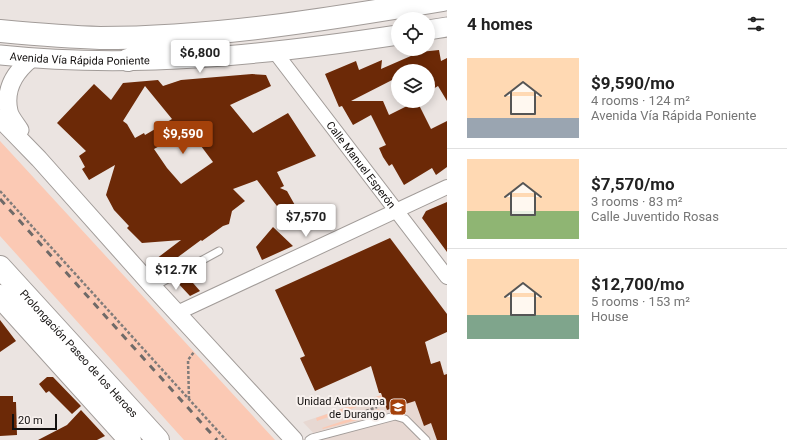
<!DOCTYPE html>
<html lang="en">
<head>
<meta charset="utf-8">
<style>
	:root { --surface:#fff; --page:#f6f6f6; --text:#222; --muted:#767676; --line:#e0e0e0; --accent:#a4410a }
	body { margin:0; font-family:Roboto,sans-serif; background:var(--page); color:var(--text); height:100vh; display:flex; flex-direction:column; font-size:15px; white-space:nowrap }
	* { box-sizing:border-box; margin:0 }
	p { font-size:13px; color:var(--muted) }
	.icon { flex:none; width:22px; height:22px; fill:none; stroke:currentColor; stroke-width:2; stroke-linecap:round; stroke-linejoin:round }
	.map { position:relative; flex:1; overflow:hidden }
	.side { display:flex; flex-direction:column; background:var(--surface); width:340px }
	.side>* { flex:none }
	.fabs { position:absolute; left:391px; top:12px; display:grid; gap:8px }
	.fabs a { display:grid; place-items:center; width:44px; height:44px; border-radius:50%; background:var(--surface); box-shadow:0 2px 10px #0003; font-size:20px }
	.scale { position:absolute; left:12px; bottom:10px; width:45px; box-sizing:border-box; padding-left:4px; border:2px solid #13100f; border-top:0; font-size:11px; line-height:14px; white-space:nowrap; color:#13100f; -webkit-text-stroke:3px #f8f1ee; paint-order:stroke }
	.price { position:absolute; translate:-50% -34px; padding:0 9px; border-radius:4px; background:#fff; color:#222; font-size:13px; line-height:26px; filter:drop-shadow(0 1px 2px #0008) }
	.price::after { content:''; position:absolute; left:50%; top:24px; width:12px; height:9px; margin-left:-6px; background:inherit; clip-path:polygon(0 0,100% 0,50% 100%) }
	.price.selected { background:var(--accent); color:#fff }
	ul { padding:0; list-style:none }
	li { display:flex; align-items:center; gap:12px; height:100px; padding:0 20px }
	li+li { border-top:1px solid var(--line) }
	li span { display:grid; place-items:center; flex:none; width:112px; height:80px; border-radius:0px; color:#555 }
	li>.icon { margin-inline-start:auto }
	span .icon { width:48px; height:48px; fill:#fffc; stroke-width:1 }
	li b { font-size:17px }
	h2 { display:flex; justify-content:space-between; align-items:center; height:48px; padding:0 20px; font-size:17px }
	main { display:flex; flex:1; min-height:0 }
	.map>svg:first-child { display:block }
</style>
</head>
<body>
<main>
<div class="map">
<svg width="447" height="440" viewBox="0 0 447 440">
	<rect width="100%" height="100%" fill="#ebe4e1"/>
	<!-- built -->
	<path fill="#e7d8d2" d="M447,372V440H320L303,422L382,395L393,389Z"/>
	<!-- green -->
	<path fill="#fbc9b4" d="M0,141L275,440H184L0,236Z
		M381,395L382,398L317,421L316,418Z
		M379,409L380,414L323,429L322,428Z"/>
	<!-- building -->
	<path fill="#6c2907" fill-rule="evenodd" d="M439,50L441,61L447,58V101L438,86L428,92V71H398V77L351,101H383L389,115L417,101L431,129L447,121V167L436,175L432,168L404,185L392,164L389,166L383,157L379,148L386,145L371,115L353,125L342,106L339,107L325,74L356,61L359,70L382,60L381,69L420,52Z
		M252,74L266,75L271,86L230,105L253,133L288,113L316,156L277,172L284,186L280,188L287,191L301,216L290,223L257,180L233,189L245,201L232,211L229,224L223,226L202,241L201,240L174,260L180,267L168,273L156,259L181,240L142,243L127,228L129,226L114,210L106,195L115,165L89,180L82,169L85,167L79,156L86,151L57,123L94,84L111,100L123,83L158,80L163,86L181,80ZM145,86L172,119L145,135L144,133L135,138L127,124L123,121ZM189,130L213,162L181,184L167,168L154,149Z
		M447,202V252L422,218L426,211Z
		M273,227L293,246L262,260L256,247Z
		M390,238L447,314V332L425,342L431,364L440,361L444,375L447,374V440H437L431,423L424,426L415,401L387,410L381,393H379L371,366L315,391L300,358L305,356L275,290Z
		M186,275L200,291L190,296L175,280Z
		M0,320L16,341L0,352Z
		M47,377H53L81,406L72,414L49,391L46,393L39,384Z
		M0,396H13V402H16L17,435L0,436Z
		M81,410L105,436L97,440H38L67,425Z"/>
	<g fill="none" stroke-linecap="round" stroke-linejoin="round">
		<!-- service casing -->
		<g stroke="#a29c99" stroke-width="9">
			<path id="service" d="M153,287L219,251
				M309,440L312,438L395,416L405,419L426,440"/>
		</g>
		<!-- minor casing -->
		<g stroke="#a29c99" stroke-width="16">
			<g id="minor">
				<path id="s1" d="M275,52L447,277"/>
				<path d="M177,313L447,187"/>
			</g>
		</g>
		<!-- tertiary casing -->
		<g stroke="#a29c99" stroke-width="19">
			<path id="tertiary" d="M0,119L39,159L153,287L294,440
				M20,130C17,125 10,117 9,111C4,89 15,72 31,59"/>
		</g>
		<!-- secondary casing -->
		<g stroke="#a29c99" stroke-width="21">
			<g id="secondary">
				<path d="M428,30L447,27"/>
				<path id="s2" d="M0,55C133,69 266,55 398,35"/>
			</g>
		</g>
		<!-- primary casing -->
		<g stroke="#a29c99" stroke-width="24">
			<g id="primary">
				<path id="s3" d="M0,267L158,440"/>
				<path d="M0,296L130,440"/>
			</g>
		</g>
		<!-- trunk casing -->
		<g stroke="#a29c99" stroke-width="24">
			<path id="trunk" d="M0,31C33,34 67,37 100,38C215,38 330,19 443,0
				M128,60L147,54L194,47"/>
		</g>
		<!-- path -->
		<path stroke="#817c7a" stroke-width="2.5" stroke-dasharray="3 2" stroke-linecap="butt" d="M0,191L226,440
			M189,399L188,360L194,352
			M366,411L377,407"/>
		<!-- service -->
		<use href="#service" stroke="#fff" stroke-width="7"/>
		<!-- minor -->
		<use href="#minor" stroke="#fff" stroke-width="14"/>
		<!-- tertiary -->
		<use href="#tertiary" stroke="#fff" stroke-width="17"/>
		<!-- secondary -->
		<use href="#secondary" stroke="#fff" stroke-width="19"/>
		<!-- primary -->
		<use href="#primary" stroke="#fff" stroke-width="22"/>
		<!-- trunk -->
		<use href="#trunk" stroke="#fff" stroke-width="22"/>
		<!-- rail -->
		<path stroke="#6f6a68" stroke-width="3" stroke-dasharray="7 7" stroke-linecap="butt" d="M0,199L217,440"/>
	</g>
	<!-- icons -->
	<defs>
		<g id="university-square" transform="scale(0.9)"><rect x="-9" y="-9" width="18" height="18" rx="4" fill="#a4410a" stroke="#f8f1ee"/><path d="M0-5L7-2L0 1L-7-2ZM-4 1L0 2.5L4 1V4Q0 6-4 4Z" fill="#fff"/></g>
	</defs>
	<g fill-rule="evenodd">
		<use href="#university-square" x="398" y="407"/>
	</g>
	<g text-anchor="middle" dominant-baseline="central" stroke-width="4" stroke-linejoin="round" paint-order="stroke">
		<!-- street labels -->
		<g font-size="11" fill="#13100f" stroke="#f8f1ee">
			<text stroke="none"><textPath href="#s2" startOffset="80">Avenida Vía Rápida Poniente</textPath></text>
			<text stroke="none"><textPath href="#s1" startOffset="142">Calle Manuel Esperón</textPath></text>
			<text stroke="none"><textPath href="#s3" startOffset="117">Prolongación Paseo de los Heroes</textPath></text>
		</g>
		<!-- poi labels -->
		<g font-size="11" fill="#13100f" stroke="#f8f1ee" text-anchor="end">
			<text x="385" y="401">Unidad Autonoma<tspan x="385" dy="13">de Durango</tspan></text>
		</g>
	</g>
</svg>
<div class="fabs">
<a><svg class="icon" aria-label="locate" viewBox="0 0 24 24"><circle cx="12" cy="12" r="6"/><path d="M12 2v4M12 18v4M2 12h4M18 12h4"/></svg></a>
<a><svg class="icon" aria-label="layers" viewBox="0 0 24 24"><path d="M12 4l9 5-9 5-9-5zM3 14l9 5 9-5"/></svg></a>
</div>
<div class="scale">20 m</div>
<b class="price" style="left:200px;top:74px">$6,800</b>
<b class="price selected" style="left:183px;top:155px">$9,590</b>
<b class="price" style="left:306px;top:238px">$7,570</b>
<b class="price" style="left:176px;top:291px">$12.7K</b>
</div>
<section class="side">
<h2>4 homes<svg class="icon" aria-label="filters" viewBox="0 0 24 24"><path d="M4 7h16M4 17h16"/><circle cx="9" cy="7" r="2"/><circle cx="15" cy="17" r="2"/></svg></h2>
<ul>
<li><span style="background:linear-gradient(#ffd9b3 75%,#9aa5b1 0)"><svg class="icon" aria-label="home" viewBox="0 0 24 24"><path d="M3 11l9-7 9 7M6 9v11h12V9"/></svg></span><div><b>$9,590/mo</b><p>4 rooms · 124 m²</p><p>Avenida Vía Rápida Poniente</p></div></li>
<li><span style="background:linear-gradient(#ffd9b3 65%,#8fb573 0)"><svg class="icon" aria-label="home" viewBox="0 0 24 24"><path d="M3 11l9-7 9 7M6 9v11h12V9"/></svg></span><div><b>$7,570/mo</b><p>3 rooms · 83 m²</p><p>Calle Juventido Rosas</p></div></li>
<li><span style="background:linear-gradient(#ffd9b3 70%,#7fa58c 0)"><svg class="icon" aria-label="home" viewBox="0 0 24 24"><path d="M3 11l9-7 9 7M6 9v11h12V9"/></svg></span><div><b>$12,700/mo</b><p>5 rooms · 153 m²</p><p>House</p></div></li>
</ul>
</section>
</main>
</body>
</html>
